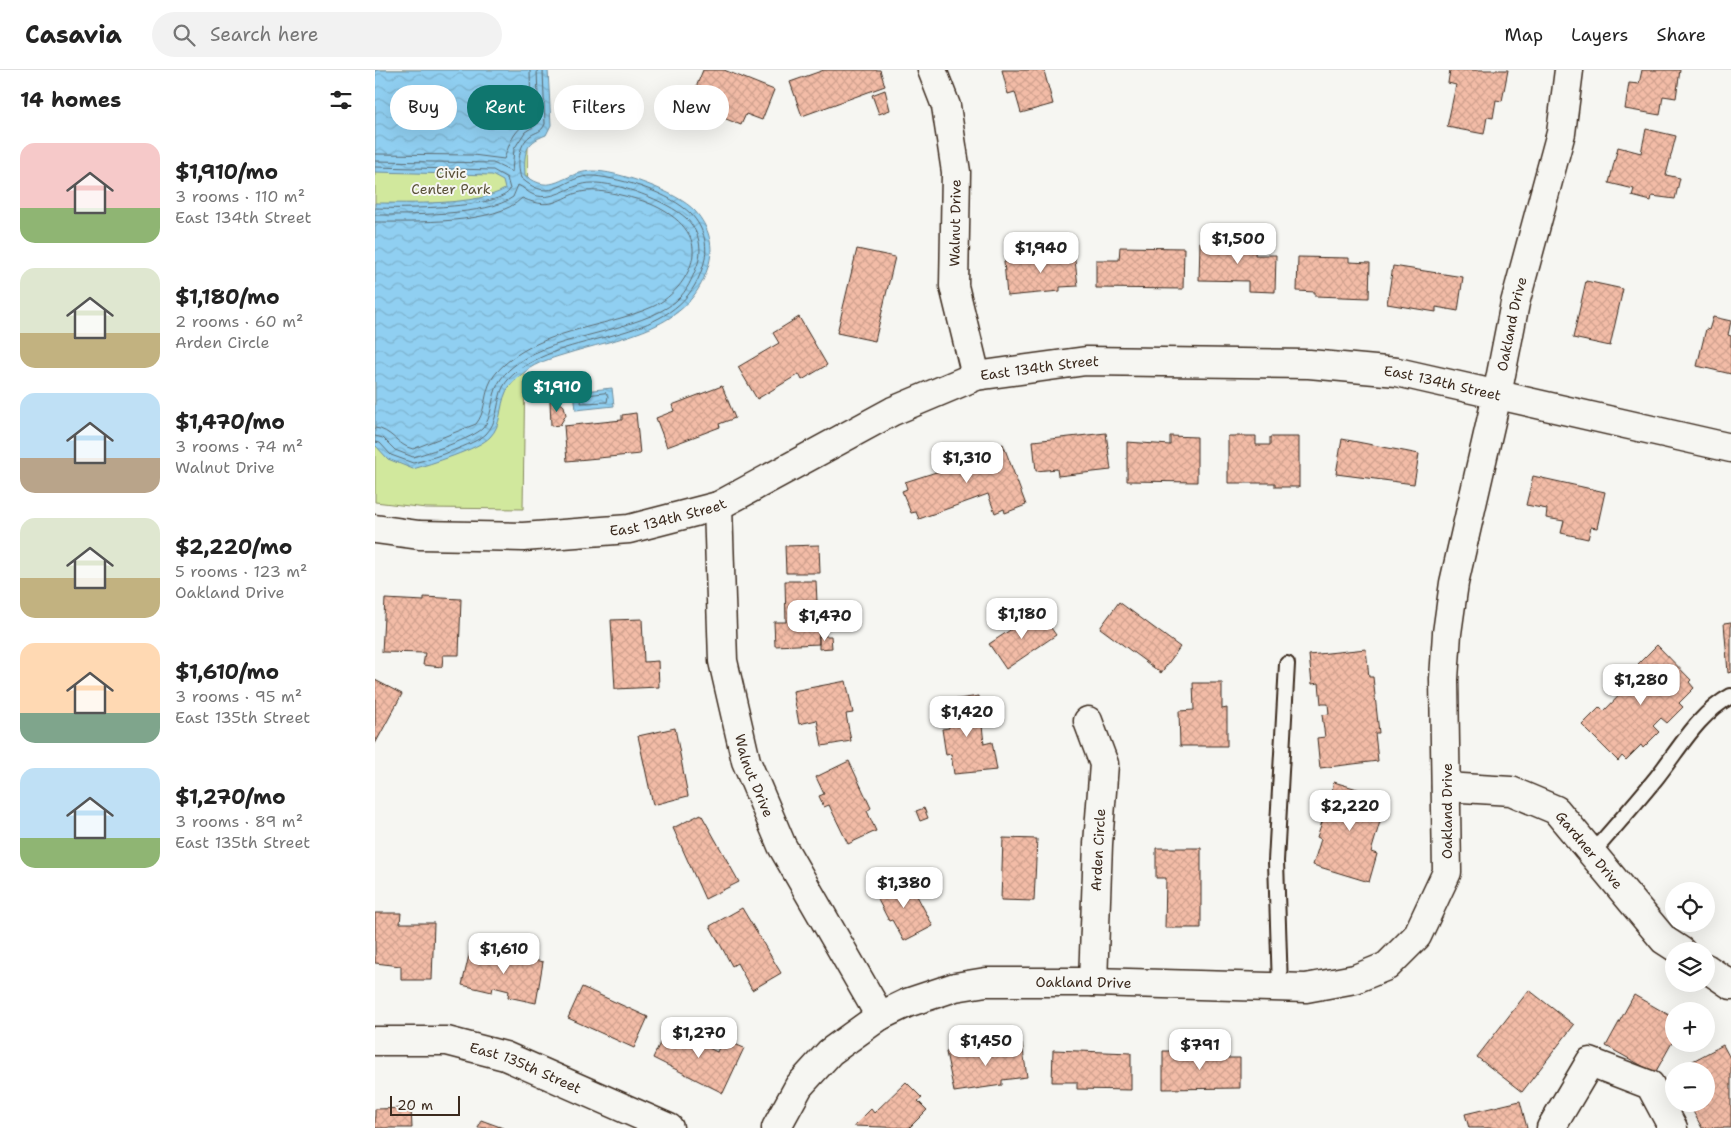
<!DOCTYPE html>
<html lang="en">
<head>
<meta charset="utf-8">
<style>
	:root { --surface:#fff; --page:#f2f2f2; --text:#222; --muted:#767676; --line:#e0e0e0; --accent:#0f766e }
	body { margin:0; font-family:"Shantell Sans",sans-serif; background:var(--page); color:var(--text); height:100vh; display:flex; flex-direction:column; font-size:19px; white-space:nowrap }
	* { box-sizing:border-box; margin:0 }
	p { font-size:16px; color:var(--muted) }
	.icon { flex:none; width:28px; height:28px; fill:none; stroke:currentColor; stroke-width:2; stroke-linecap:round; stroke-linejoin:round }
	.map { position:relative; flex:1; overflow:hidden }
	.panel { display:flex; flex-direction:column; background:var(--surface); width:375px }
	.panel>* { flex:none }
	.banner { position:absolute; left:15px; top:15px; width:475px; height:45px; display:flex; gap:10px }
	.tools { position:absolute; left:1290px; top:812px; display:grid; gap:10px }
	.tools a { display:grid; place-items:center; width:50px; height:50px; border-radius:50%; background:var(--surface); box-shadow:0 5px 20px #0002; font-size:25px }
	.scale { position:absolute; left:15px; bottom:12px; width:70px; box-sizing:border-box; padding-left:5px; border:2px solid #3b2a1e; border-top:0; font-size:14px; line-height:18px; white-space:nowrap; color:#3b2a1e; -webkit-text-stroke:4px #f6f6f2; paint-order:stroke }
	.price { position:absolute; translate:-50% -42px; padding:0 11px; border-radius:10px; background:#fff; color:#222; font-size:16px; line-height:32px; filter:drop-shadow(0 1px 2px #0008) }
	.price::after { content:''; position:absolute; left:50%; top:30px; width:15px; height:11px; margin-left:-8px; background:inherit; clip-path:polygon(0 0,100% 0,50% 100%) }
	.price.active { background:var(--accent); color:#fff }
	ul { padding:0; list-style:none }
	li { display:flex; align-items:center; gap:15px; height:125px; padding:0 20px }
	li span { display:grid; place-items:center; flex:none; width:140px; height:100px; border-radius:15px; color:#555 }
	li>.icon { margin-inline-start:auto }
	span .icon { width:60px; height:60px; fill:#fffc; stroke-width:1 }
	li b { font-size:21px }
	h2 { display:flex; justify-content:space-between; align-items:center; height:60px; padding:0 20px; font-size:21px }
	.chip { padding:0 18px; border-radius:22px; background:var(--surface); box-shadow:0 5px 20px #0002; font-size:18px; line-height:45px }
	.chip.active { background:var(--accent); color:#fff }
	header { display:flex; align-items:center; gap:30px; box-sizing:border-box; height:70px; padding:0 25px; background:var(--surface); border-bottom:1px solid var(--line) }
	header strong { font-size:24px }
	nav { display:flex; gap:28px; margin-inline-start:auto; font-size:18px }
	.search { width:350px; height:45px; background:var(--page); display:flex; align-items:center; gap:12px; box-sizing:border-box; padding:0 18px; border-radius:28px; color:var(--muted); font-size:19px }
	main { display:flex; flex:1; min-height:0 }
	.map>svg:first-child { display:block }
</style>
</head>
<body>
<header>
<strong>Casavia</strong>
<div class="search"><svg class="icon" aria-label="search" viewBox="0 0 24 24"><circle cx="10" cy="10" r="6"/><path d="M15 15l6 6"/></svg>Search here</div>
<nav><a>Map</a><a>Layers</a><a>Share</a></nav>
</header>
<main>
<section class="panel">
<h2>14 homes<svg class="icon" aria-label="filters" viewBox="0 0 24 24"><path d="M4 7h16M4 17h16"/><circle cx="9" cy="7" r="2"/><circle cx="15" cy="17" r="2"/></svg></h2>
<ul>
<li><span style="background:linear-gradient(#f6c9c9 65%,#8fb573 0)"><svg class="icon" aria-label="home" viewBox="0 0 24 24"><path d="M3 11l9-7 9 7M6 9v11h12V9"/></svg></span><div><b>$1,910/mo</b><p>3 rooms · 110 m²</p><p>East 134th Street</p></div></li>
<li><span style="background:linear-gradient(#dfe7d0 65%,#c2b280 0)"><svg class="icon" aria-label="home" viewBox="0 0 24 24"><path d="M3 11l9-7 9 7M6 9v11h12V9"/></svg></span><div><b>$1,180/mo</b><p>2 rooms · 60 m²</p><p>Arden Circle</p></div></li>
<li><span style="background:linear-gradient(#bfe0f5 65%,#b9a48a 0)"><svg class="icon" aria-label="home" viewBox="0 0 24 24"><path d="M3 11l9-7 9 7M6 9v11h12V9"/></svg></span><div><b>$1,470/mo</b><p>3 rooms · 74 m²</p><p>Walnut Drive</p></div></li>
<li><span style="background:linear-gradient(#dfe7d0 60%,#c2b280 0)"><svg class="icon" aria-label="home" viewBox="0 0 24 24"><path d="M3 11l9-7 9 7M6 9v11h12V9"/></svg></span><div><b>$2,220/mo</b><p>5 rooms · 123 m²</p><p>Oakland Drive</p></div></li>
<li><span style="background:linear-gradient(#ffd9b3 70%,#7fa58c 0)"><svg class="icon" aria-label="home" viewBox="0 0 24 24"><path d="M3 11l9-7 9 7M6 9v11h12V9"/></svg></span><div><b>$1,610/mo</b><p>3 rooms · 95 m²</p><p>East 135th Street</p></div></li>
<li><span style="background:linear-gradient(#bfe0f5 70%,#8fb573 0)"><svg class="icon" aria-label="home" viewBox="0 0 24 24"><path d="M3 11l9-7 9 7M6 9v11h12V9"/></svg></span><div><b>$1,270/mo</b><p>3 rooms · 89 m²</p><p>East 135th Street</p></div></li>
</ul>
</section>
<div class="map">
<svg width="1356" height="1058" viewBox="0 0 1356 1058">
	<defs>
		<pattern id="water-waves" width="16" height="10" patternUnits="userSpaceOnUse" patternTransform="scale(1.25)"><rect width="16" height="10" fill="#90cff1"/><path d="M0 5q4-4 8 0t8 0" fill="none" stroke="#7db2ce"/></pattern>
		<pattern id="building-cross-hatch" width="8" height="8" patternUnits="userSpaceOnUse" patternTransform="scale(1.25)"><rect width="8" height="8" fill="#f3bca7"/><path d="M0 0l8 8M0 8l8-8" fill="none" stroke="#d1a28f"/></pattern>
	</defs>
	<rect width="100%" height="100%" fill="#f6f6f2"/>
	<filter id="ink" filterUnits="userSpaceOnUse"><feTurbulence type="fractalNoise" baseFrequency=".02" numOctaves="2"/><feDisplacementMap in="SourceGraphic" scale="10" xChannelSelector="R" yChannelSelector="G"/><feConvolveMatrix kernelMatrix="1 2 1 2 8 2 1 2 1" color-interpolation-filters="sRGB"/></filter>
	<g filter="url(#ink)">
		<!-- park -->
		<path fill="#d1e89d" stroke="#86895e" d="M0,0H154L148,439L51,438L0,432Z"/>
		<!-- water -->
		<path fill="url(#water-waves)" stroke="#6e8d9d" d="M0,0H173L176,55L171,65C149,73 149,84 150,105C178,127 186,103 216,101C241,100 303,122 320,141C334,157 340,177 333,197C314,260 249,266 194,283C181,287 166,291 155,298C147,304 136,312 131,322C124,337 127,355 115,367C104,379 55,394 38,399L13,389L0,375V133C34,133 101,136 130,119L128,111L117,105L0,102Z
			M237,318L239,336L201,340L199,322Z"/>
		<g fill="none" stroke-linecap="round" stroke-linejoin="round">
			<!-- shore -->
			<path stroke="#5d6c72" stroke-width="1" d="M0,84L98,85L129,89C137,67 138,63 156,49L155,0
				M0,91L118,93L137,102L139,79L150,62L164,53L162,0
				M0,97L118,100L132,108L135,119C129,139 21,139 0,138
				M0,145C32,145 113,146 138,127L143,115C148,117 153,123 159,125C180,132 196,113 217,113C242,112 292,131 311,148C323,160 328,177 323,193C319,204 314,217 306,226C279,258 191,264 152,287C140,294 125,305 121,319C116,332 117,347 108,358C99,368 52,383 38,387L20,380L8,368L0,366
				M0,152C38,152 121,155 147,128C182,143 184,124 212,121C225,119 255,127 268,131C288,138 316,154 318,178C320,202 298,228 277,237C236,255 187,258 148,281C135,289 119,301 114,315C109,328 110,343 101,354L38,379C23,376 16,359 0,358
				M231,323L233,326L232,332L206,333L207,326Z
				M0,372L5,373L16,385L38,393C53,390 101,374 111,364C122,353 122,335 126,322C130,309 144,299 155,293C211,260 306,271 328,196C334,178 330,159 316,144C295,123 249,109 219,106C188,104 179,137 146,108C142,95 143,75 155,66C162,61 166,63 170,54L168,0"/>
		</g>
		<!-- building -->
		<path fill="url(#building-cross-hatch)" stroke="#3b2a1e" d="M328,0H349L399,20L387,50L371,44L366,55L346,47L350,35L344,33L336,52L311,42Z
			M449,0H505L510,16L427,46L415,12Z
			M627,0H672L669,1L678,34L646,43L640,22L633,24Z
			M1075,0H1133L1127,31L1121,30L1118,48L1112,47L1109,64L1072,57L1081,15L1073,13Z
			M1267,0H1305L1301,28L1288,26L1285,45L1250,39L1254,13L1264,14Z
			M510,20L515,40L504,44L497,25Z
			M1271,59L1301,66L1291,105L1305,108L1300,129L1277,126L1276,131L1257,126L1259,119L1234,113L1243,77L1266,83Z
			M825,172L881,173L880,185H901L900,222L873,221V211L824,210Z
			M745,177L809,178L808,219L721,218V190H744Z
			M482,179L520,187L500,271L462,263Z
			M699,182L703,216L685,217V221L632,226L629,192L649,190L648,185Z
			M923,187L974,188V192L995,193L994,228L940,226V222L922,221Z
			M1018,196L1088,207L1083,241L1061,237V242L1012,234Z
			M1211,211L1248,219L1235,276L1198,268Z
			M424,247L452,295L427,310L424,304L382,329L363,297L404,273L398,263Z
			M1338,247L1356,251L1353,265L1356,266V304L1322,296L1331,259L1334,260Z
			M347,316L360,348L344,354L345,357L292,377L281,348L299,341L297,335Z
			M175,331H183L189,336L191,345L185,355L176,356Z
			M261,343L265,384L192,391L189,356L247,350V345Z
			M731,363L736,400L683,406L682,399L661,401L658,371Z
			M795,366L822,367V412L752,411V372L795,375Z
			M853,366H881V375H895V367H924V417H900V413H853Z
			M967,369L1044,384L1039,414L961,404Z
			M628,374L651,435L630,443L629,439L620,443L613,424L544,449L541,442L536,443L527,421L532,419L530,412L580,396L577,389L599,381L600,385Z
			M1158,406L1230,422L1222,458L1216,457L1213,469L1186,463L1189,451L1171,448L1172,439L1151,435Z
			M444,475L445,503H411L410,476Z
			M410,511H441L444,574L400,576L399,552H411Z
			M49,527L86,529L84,585H68L67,597L48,595L50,583L7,582L10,529L49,531Z
			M744,532L805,577L786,603L725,558Z
			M664,541L681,565L631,599L614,574Z
			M267,549L269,592L283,591L284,617L240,619L236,550Z
			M1356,552V602L1353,603L1349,553Z
			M444,566H456L457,578L444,579Z
			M1282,575L1316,610L1314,612L1319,618L1304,633L1308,637L1292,653L1286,648L1278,656L1284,662L1268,678L1266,675L1251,690L1247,686L1243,691L1207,655L1225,637L1229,641L1269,600L1263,594Z
			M991,579L994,607H998L1004,663H1000L1003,691L945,698L942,668L950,667L947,645L954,644L953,634H946L944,613L937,614L934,585Z
			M0,610L27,624L0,674Z
			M471,611L478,643L471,644L476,671L447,676L442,650L424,654L418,621Z
			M818,613H847V639L852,638V676H805L804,641L819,640Z
			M604,626L609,674L617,672L622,700L579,704L576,684L571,685L567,659L574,658L570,631Z
			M300,658L313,726L278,735L263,666Z
			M474,691L496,738L492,741L501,761L473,774L454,735L449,737L444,726L449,724L441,707Z
			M959,712L1012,728L996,782L1002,784L994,812L938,795L946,769L942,767L949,746L956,747L959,737L953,735Z
			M549,738L553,748L545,751L541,741Z
			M326,744L364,812L330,829L298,758Z
			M628,768L662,769L659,831L626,830Z
			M781,778H826V858H790L791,808H781Z
			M532,807L558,856L529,871L517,850L514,851L500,824Z
			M367,838L406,903L377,920L362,893L357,896L335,856Z
			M0,843H26L25,853H59L57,910H26V896L0,893Z
			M95,881L121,887L122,882L168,892L161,933L133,927L134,921L118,917L117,922L87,915Z
			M207,917L273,947L259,978L193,948Z
			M1154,920L1199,955L1147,1022L1102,987Z
			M1259,925L1299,948V969L1280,1003L1231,976Z
			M292,958L342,982L348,969L369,978L348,1023L278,988Z
			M647,973L652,1007L627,1010V1015L579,1022L571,982L599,978L600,984L617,982V977Z
			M1348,975L1356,990V1058H1327L1314,1034H1331V1001H1299Z
			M678,980L756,983V1020L702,1019V1012H677Z
			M788,981H843V988H865V1018L788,1019Z
			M531,1012L547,1028L543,1031L552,1040L534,1058L479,1056L496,1039L499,1043Z
			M1145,1031L1152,1058H1094L1090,1044Z
			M36,1038L37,1058H0V1039Z
			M106,1050L128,1058H103Z"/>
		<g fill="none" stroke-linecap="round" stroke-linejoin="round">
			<!-- service casing -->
			<g stroke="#3b2a1e" stroke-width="18">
				<path id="service" d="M1217,783C1239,758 1261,733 1282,707C1305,678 1323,644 1356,626
					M905,918L901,791L912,594"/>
			</g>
			<!-- minor casing -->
			<g stroke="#3b2a1e" stroke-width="31">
				<g id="minor">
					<path d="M557,0L571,36L581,102L579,216L601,306"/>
					<path id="s1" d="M343,436L348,591L371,691L407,776L505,946"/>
					<path d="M713,651L729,694L723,774L718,912"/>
					<path id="s2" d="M1071,717L1136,721L1181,740L1289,870L1306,881"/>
					<path d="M1331,898L1356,915"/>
					<path id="s3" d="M0,971H72L130,986L294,1058"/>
					<path id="s4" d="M401,1058L424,1016L455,982L505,946L532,933L580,917L611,912H718L931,918L980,909L1012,896L1042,866L1072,802L1069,609L1072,563L1079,513L1122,325L1140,233L1186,63L1194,0"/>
					<path d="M1176,1058L1215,992L1275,1015L1298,1058"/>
				</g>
			</g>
			<!-- tertiary casing -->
			<g stroke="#3b2a1e" stroke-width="31">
				<g id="tertiary">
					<path id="s5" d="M0,459L44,465L148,467L254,459L343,436L518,341L601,306L711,291L934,294L1022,302L1356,378"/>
				</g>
			</g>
			<!-- service -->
			<use href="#service" stroke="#f6f6f2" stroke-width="14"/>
			<!-- minor -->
			<use href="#minor" stroke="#f6f6f2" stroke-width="28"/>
			<!-- tertiary -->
			<use href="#tertiary" stroke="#f6f6f2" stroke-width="28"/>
		</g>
	</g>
	<g text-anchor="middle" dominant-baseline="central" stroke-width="4" stroke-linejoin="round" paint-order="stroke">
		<!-- park labels -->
		<g font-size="14" fill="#595037" stroke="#f6f6f2">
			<text x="76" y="103">Civic<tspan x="76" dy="16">Center Park</tspan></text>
		</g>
		<!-- street labels -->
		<g font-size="14" fill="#3b2a1e" stroke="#f6f6f2">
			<text transform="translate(580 153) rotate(-89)">Walnut Drive</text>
			<text stroke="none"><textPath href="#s4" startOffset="1340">Oakland Drive</textPath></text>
			<text stroke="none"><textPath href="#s5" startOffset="700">East 134th Street</textPath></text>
			<text stroke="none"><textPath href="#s5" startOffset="1105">East 134th Street</textPath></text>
			<text stroke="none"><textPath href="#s5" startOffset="295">East 134th Street</textPath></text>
			<text stroke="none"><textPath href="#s1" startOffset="274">Walnut Drive</textPath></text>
			<text transform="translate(1072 741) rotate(-90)">Oakland Drive</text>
			<text transform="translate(723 780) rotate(-87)">Arden Circle</text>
			<text stroke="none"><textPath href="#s2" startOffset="166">Gardner Drive</textPath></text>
			<text stroke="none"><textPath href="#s4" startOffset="365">Oakland Drive</textPath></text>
			<text stroke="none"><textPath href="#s3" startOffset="155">East 135th Street</textPath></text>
		</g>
	</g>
</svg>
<div class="tools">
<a><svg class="icon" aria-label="locate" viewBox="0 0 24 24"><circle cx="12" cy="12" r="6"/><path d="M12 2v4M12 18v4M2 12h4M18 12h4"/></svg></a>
<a><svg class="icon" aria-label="layers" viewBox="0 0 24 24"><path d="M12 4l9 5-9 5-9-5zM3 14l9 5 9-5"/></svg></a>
<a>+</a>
<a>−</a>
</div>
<div class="scale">20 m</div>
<b class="price" style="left:863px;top:195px">$1,500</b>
<b class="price" style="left:666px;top:204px">$1,940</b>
<b class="price active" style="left:182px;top:343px">$1,910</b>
<b class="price" style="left:592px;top:414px">$1,310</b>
<b class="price" style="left:647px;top:570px">$1,180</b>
<b class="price" style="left:450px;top:572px">$1,470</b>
<b class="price" style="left:1266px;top:636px">$1,280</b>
<b class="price" style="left:592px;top:668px">$1,420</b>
<b class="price" style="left:975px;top:762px">$2,220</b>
<b class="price" style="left:529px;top:839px">$1,380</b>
<b class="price" style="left:129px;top:905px">$1,610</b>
<b class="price" style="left:324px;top:989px">$1,270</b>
<b class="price" style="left:611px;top:997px">$1,450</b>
<b class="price" style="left:825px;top:1001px">$791</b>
<div class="banner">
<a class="chip">Buy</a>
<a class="chip active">Rent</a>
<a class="chip">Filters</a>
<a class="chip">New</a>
</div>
</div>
</main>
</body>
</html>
